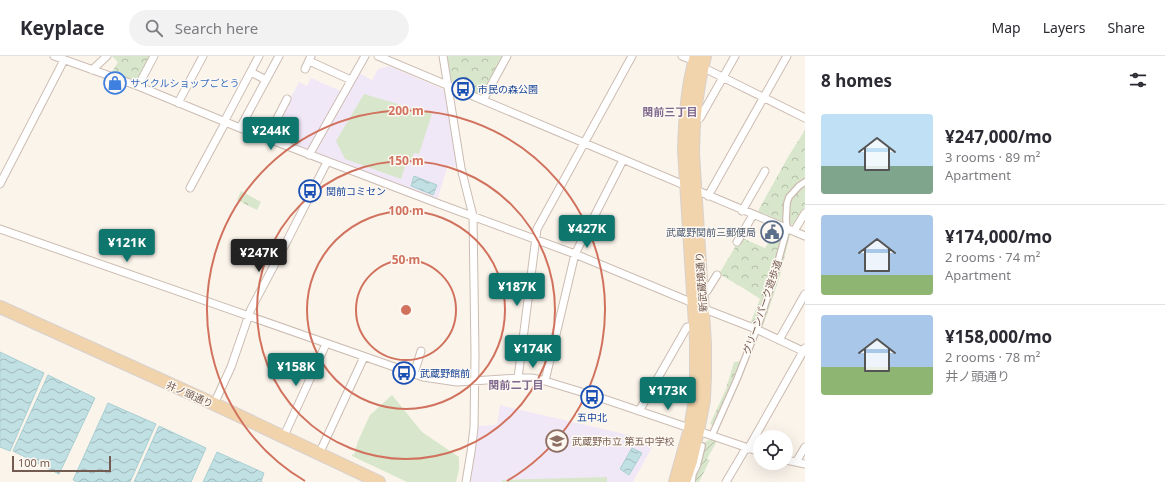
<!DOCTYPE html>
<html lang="en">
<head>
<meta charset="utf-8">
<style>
	:root { --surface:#fff; --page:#f2f2f3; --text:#2b2b33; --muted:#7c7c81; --line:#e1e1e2; --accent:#0f766e }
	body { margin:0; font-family:"Noto Sans","Noto Sans JP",sans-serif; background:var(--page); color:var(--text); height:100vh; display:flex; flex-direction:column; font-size:15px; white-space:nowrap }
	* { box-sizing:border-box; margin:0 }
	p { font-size:13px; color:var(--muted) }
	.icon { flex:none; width:22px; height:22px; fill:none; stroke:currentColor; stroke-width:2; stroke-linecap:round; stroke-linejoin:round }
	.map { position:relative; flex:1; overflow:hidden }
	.side { display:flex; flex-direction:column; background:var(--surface); width:360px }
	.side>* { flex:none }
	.fabs { position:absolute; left:753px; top:374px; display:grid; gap:8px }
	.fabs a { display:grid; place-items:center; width:40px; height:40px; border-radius:50%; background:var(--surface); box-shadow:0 4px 16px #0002; font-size:20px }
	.scale { position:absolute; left:12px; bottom:10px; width:99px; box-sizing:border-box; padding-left:4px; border:2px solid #735b51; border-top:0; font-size:11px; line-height:14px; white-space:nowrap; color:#735b51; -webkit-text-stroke:3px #fdf8f1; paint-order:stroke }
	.price { position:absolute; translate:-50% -34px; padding:0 9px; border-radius:4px; background:var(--accent); color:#fff; font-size:13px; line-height:26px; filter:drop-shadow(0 1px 2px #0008) }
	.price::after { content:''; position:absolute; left:50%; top:24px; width:12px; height:9px; margin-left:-6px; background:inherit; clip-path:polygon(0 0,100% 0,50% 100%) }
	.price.on { background:#222; color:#fff }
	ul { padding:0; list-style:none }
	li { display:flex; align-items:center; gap:12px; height:100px; padding:0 16px }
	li+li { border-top:1px solid var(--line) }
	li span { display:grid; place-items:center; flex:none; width:112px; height:80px; border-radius:4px; color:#555 }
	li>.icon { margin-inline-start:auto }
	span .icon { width:48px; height:48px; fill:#fffc; stroke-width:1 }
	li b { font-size:17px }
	h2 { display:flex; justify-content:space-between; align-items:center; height:48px; padding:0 16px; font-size:17px }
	header { display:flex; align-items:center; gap:24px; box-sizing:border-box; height:56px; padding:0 20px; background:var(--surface); border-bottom:1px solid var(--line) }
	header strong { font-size:19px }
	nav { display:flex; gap:22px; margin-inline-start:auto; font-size:14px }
	.search { width:280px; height:36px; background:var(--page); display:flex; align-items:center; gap:10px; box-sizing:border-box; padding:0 14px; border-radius:22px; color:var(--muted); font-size:15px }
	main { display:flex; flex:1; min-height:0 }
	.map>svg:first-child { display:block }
</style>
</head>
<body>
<header>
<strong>Keyplace</strong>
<div class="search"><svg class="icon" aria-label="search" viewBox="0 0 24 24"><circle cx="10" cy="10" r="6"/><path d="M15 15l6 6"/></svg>Search here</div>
<nav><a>Map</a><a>Layers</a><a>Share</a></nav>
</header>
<main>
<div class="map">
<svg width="805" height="426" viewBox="0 0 805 426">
	<defs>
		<pattern id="park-crowns" width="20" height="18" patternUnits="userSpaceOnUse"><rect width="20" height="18" fill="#d8e7cb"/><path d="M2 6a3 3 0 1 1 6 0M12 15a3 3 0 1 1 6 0" fill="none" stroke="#b4bea7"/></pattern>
		<pattern id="garden-furrows" width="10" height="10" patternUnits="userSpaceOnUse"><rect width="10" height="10" fill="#d8e7cb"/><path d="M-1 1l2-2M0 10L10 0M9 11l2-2" fill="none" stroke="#b4bea7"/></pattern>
		<pattern id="water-waves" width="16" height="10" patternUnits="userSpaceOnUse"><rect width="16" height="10" fill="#c1e0e3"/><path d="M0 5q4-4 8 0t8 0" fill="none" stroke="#a1b9ba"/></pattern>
	</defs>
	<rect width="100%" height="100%" fill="#fbf4eb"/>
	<!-- education -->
	<path fill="#f1e8f7" d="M389,10L445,34L459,112L448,109L437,145L317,97L316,93L359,17L372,24L378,13Z
		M311,22L341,35L309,91L304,94L273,82L271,78L299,26L307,30Z
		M500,349L512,352L629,379L652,391L633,426H468L476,370L497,369Z"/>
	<!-- grass -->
	<path fill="#d8e7cb" d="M364,38L432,58L419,98L414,97L411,105L407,104L401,123L345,103L336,85Z
		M392,339L422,376L459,401V414L456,426H407L352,400V398L354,399L358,385L370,359Z
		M607,421V426H502V424Z"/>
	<!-- park -->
	<path fill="url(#park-crowns)" d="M112,0H150L137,26L112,16L118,6Z
		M445,0H504L482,40L449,25Z
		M805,74V151L796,167L790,169L758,155L788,101Z
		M241,135L261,146L257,154L237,144Z
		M776,174L790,178L780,220L762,273L750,268L760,243L743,232L719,218L738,186L742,182L765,192Z
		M752,276L757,279L718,372L710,368L726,333L734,306L742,305Z"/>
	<!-- garden -->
	<path fill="url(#garden-furrows)" d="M711,383L717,385L708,401L707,403L710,404L699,426H693L695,418L705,386Z"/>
	<!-- water -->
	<path fill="url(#water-waves)" stroke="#a9cfd3" d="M414,120L437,129L433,139L411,130Z
		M0,296L44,317L10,395L0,391Z
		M48,319L95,342L59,418L13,395Z
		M108,347L156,368L130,426H77L73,424Z
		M159,370L206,392L191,426H134Z
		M632,392L642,397L629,419L620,413Z
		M217,396L264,417L261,426H203Z"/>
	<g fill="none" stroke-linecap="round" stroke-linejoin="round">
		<!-- pedestrian casing -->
		<g stroke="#ccbcb2" stroke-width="8">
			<path id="pedestrian" d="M713,377L737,323L759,267L773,224L787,173L786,163L787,147L789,141L799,130L805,126
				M692,426L693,418L697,410L702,390"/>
		</g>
		<!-- minor casing -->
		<g stroke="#ccbcb2" stroke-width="9">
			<path id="minor" d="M54,0L138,30L240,72L442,149L575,198L693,247
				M378,0L805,180
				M443,0L461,112L473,160L475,298L474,372L471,396L466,426
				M682,0L695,5
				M309,5L351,24
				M702,11L805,62
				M305,13L311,0
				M92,14L107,0
				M251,16L266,24
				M138,30L154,0
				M483,44L507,0
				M178,47L203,0
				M700,62L735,0
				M224,66L259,0
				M240,72L279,0
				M267,82L287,43
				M309,99L365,0
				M0,128L64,4
				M190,132L225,67
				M708,140L787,0
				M742,155L765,115
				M0,173L423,321L457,326L518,322H532L545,325L601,342L760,396
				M794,175L805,157
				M737,186L753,159
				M707,235L717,219
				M702,252L756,273L805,296
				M779,284L805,238
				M414,318L421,295
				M518,322L537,173L632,0
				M545,325L575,198L623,104
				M214,348L231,311L251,253L288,183L327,106
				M639,355L687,271H689
				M283,382L326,288
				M748,393L805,292
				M319,398L364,301
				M786,404L805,408
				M796,406L805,391
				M726,426L746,392"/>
		</g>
		<!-- primary casing -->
		<g stroke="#d8d1ce" stroke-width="14">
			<path id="primary" d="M0,251L214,348L379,426
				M675,426L690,373L695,343L696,328V284L684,94C685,62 687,30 696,0
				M684,426L691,405L698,375L704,344L705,319V288L693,97C693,64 697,32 705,0"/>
		</g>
		<!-- pedestrian -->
		<use href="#pedestrian" stroke="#fff" stroke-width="5.5"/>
		<!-- minor -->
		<use href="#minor" stroke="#fff" stroke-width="7"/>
		<!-- primary -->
		<use href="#primary" stroke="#f1d3ac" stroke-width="12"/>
	</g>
	<!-- distance rings -->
	<g fill="none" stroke="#d1725e" stroke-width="2">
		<circle cx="406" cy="254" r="50"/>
		<circle cx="406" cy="254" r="99"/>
		<circle cx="406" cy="254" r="149"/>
		<path d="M305 425A199 199 0 1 1 507 425"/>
	</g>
	<!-- icons -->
	<defs>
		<g id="shop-ring" transform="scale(1.15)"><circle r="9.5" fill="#fdf8f1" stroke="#3f7fe0" stroke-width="1.5"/><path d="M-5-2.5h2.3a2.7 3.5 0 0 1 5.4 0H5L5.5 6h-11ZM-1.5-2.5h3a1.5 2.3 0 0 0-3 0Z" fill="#3f7fe0"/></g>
		<g id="bus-ring" transform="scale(1.15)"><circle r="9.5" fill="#fdf8f1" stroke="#1a4fb4" stroke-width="1.5"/><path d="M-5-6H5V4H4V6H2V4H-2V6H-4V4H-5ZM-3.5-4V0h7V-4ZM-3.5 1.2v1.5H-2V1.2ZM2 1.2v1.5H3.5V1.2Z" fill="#1a4fb4"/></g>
		<g id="civic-ring" transform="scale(1.15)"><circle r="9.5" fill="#fdf8f1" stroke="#5c6f8a" stroke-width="1.5"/><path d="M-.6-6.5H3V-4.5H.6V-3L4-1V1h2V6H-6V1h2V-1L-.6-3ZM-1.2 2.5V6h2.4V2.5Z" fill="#5c6f8a"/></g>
		<g id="school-ring" transform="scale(1.15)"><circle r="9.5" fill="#fdf8f1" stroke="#8d6e63" stroke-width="1.5"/><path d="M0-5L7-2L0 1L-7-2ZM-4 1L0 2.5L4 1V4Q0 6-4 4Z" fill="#8d6e63"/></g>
	</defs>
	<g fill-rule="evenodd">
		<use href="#shop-ring" x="115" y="27"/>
		<use href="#bus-ring" x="463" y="33"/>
		<use href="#bus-ring" x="310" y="135"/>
		<use href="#civic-ring" x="772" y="176"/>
		<use href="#bus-ring" x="404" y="317"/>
		<use href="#bus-ring" x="592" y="341"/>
		<use href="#school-ring" x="557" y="385"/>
	</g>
	<g text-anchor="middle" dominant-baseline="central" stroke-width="3" stroke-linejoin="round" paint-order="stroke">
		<!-- shop labels -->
		<g font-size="10" fill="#366cbe" stroke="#fdf8f1" text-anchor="start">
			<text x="130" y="27">サイクルショップごとう</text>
		</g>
		<!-- transit labels -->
		<g font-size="10" fill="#164399" stroke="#fdf8f1" text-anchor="start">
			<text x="478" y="33">市民の森公園</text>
			<text x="326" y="135">関前コミセン</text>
			<text x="420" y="317">武蔵野館前</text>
			<text x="592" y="361" text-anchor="middle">五中北</text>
		</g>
		<!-- service labels -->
		<g font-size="10" fill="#4e5e75" stroke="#fdf8f1" text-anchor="end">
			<text x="756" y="176">武蔵野関前三郵便局</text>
		</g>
		<!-- street labels -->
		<g font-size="10" fill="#735b51" stroke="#fdf8f1">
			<text transform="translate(701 226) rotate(-94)">新武蔵境通り</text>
			<text transform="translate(762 251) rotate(-71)">グリーンパーク遊歩道</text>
			<text transform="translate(190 338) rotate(24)">井ノ頭通り</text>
		</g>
		<!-- education labels -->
		<g font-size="10" fill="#785e54" stroke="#fdf8f1" text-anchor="start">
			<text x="572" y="385">武蔵野市立 第五中学校</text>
		</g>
		<!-- neighbourhood labels -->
		<g font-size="11" font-weight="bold" fill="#80698e" stroke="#fdf8f1">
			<text x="670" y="55">関前三丁目</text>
			<text x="516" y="328">関前二丁目</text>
		</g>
	</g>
	<circle cx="406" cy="254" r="6" fill="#d1725e" stroke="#fdf8f1" stroke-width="2"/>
	<g font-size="12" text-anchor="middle" font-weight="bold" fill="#d1725e" stroke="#fdf8f1" stroke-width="3" stroke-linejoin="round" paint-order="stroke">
		<text x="406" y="59">200 m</text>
		<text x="406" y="109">150 m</text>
		<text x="406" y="159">100 m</text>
		<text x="406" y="208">50 m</text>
	</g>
</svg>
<div class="fabs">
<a><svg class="icon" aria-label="locate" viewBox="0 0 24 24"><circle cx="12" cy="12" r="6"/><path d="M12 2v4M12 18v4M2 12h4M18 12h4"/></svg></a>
</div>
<div class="scale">100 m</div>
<b class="price" style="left:271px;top:95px">¥244K</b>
<b class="price" style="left:587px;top:193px">¥427K</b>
<b class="price" style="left:127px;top:207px">¥121K</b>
<b class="price on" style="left:259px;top:217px">¥247K</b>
<b class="price" style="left:517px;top:251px">¥187K</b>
<b class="price" style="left:533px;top:313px">¥174K</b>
<b class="price" style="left:296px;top:331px">¥158K</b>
<b class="price" style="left:668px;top:355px">¥173K</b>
</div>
<section class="side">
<h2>8 homes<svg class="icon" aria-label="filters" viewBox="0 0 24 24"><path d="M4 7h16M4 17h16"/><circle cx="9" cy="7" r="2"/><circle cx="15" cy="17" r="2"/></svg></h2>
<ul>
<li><span style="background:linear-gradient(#bfe0f5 65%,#7fa58c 0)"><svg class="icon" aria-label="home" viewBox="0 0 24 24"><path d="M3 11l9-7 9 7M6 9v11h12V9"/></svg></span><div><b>¥247,000/mo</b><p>3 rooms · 89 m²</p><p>Apartment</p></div></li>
<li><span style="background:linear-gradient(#a9c7e8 75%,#8fb573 0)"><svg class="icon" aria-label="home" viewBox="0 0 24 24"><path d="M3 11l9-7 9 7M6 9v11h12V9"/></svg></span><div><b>¥174,000/mo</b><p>2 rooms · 74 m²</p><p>Apartment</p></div></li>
<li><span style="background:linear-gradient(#a9c7e8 65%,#8fb573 0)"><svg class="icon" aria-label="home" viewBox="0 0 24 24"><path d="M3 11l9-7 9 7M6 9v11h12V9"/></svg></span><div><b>¥158,000/mo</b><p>2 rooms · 78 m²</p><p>井ノ頭通り</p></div></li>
</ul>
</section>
</main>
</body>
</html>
